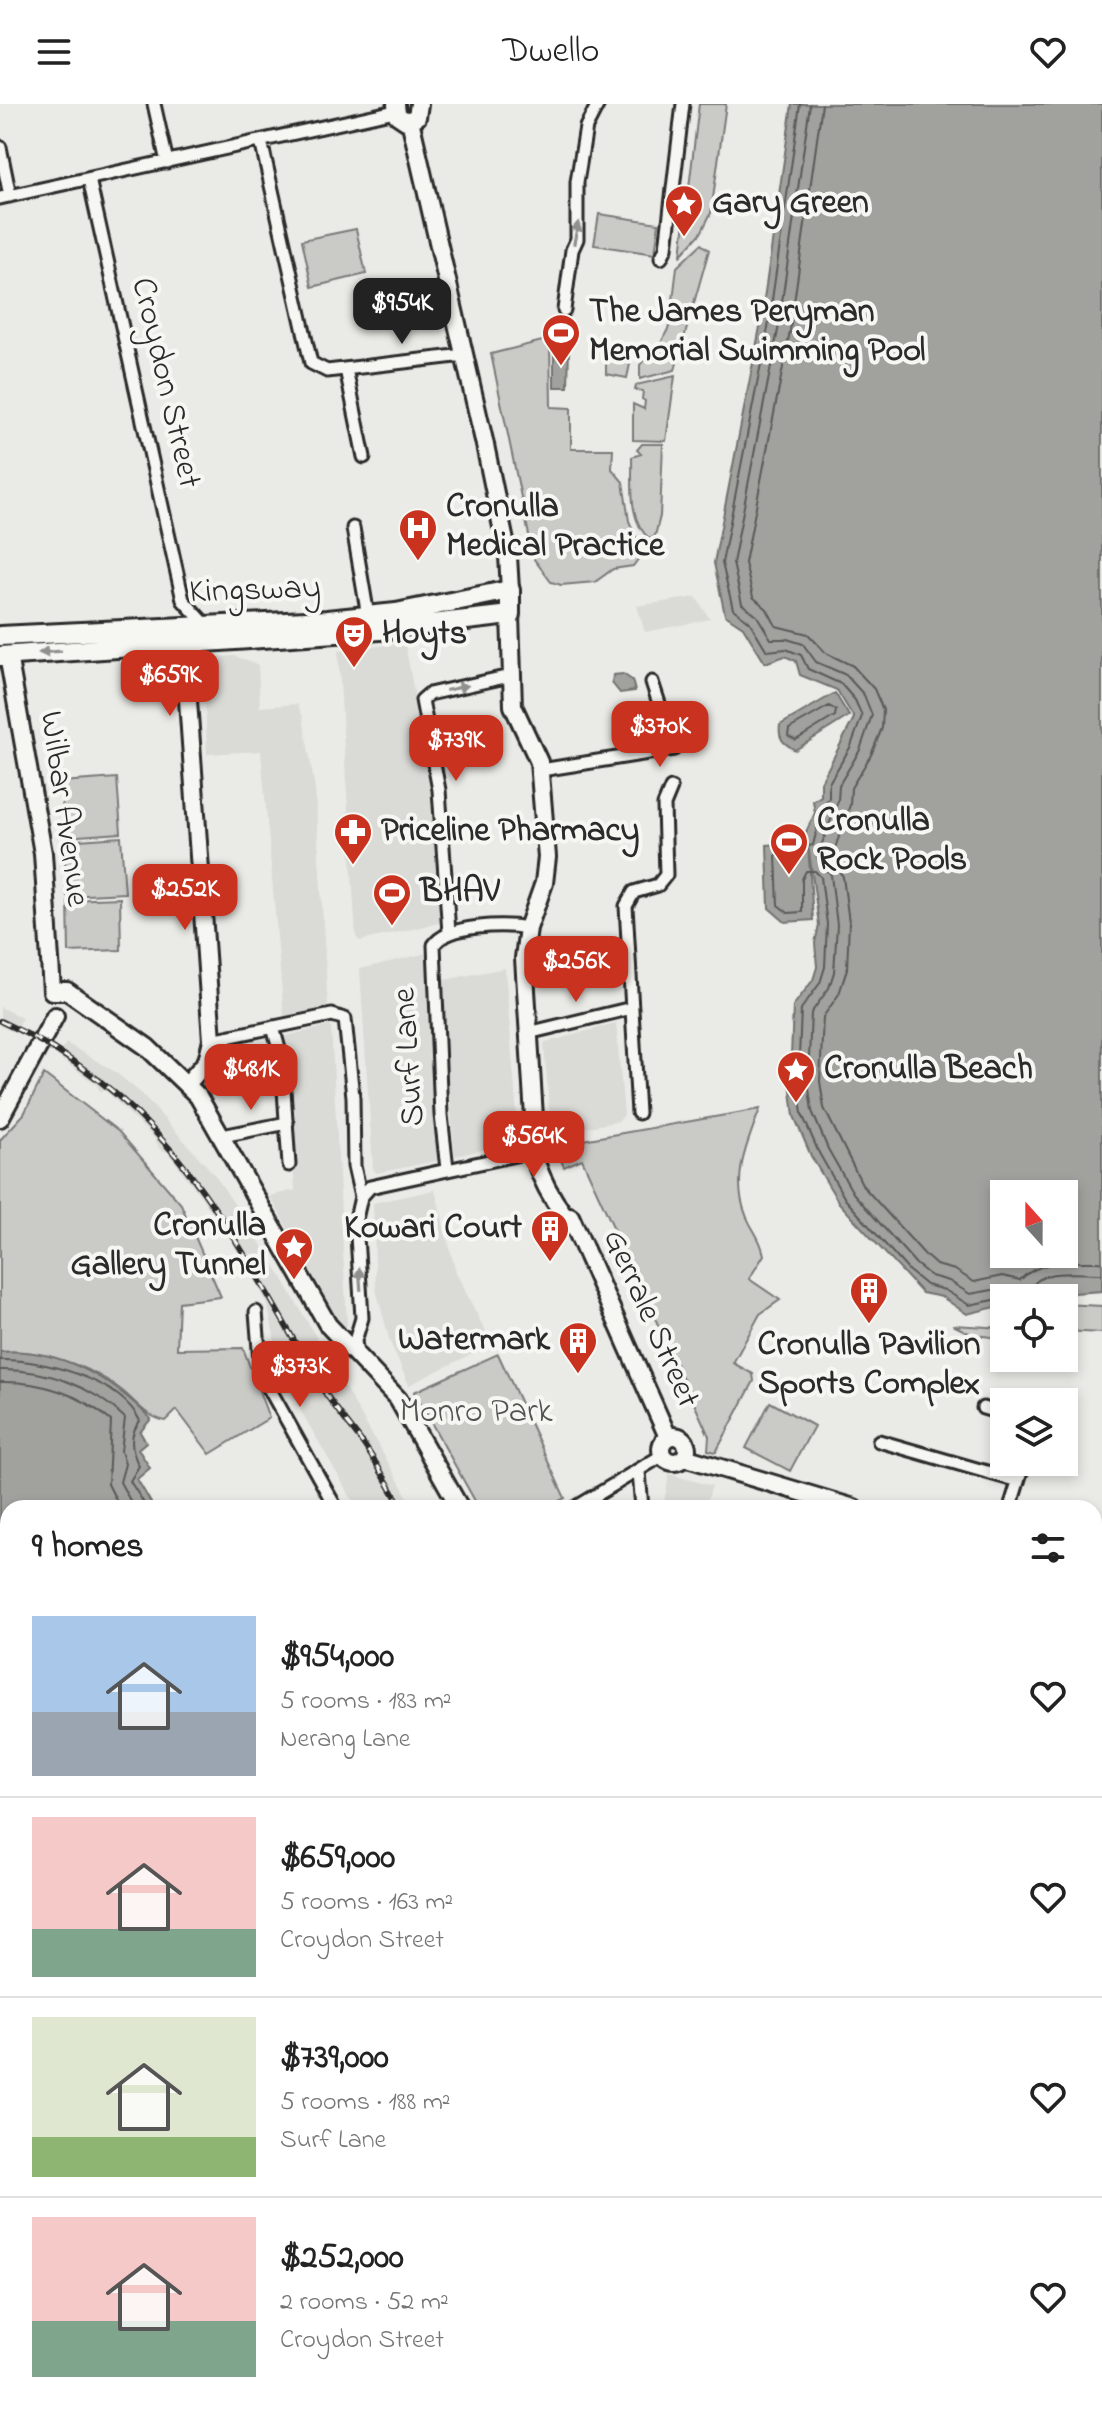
<!DOCTYPE html>
<html lang="en">
<head>
<meta charset="utf-8">
<style>
	:root { --surface:#fff; --page:#f6f6f6; --text:#222; --muted:#767676; --line:#e0e0e0; --accent:#c8321e }
	body { margin:0; font-family:"Indie Flower",sans-serif; background:var(--page); color:var(--text); height:100vh; display:flex; flex-direction:column; font-size:30px; white-space:nowrap }
	* { box-sizing:border-box; margin:0 }
	p { font-size:26px; color:var(--muted) }
	.icon { flex:none; width:44px; height:44px; fill:none; stroke:currentColor; stroke-width:2; stroke-linecap:round; stroke-linejoin:round }
	.map { position:relative; flex:1; overflow:hidden }
	.drawer { position:absolute; left:0px; top:1396px; width:1102px; height:914px; display:flex; flex-direction:column; background:var(--surface); border-radius:24px 24px 0 0; box-shadow:0 4px 12px #0003 }
	.drawer>* { flex:none }
	.needle { width:52px; rotate:339deg }
	.fabs { position:absolute; left:990px; top:1076px; display:grid; gap:16px }
	.fabs a { display:grid; place-items:center; width:88px; height:88px; border-radius:0px; background:var(--surface); box-shadow:0 4px 12px #0003; font-size:40px }
	.price { position:absolute; translate:-50% -68px; padding:0 18px; border-radius:16px; background:var(--accent); color:#fff; font-size:26px; line-height:52px; filter:drop-shadow(0 2px 4px #0008) }
	.price::after { content:''; position:absolute; left:50%; top:48px; width:24px; height:18px; margin-left:-12px; background:inherit; clip-path:polygon(0 0,100% 0,50% 100%) }
	.price.on { background:#222; color:#fff }
	ul { padding:0; list-style:none }
	li { display:flex; align-items:center; gap:24px; height:200px; padding:0 32px }
	li+li { border-top:2px solid var(--line) }
	li span { display:grid; place-items:center; flex:none; width:224px; height:160px; border-radius:0px; color:#555 }
	li>.icon { margin-inline-start:auto }
	span .icon { width:96px; height:96px; fill:#fffc; stroke-width:1 }
	li b { font-size:34px }
	h2 { display:flex; justify-content:space-between; align-items:center; height:96px; padding:0 32px; font-size:34px }
	header { display:flex; justify-content:space-between; align-items:center; height:104px; padding:0 32px; background:var(--surface); font-size:36px; font-weight:600 }
	.map>svg:first-child { display:block }
</style>
</head>
<body>
<header><svg class="icon" aria-label="menu" viewBox="0 0 24 24"><path d="M4 6h16M4 12h16M4 18h16"/></svg>Dwello<svg class="icon" aria-label="heart" viewBox="0 0 24 24"><path d="M12 20l-8-8c-3-5 5-10 8-4 3-6 11-1 8 4z"/></svg></header>
<div class="map">
<svg width="1102" height="2309" viewBox="0 0 1102 2309">
	<rect width="100%" height="100%" fill="#eaeae6"/>
	<filter id="ink" filterUnits="userSpaceOnUse"><feTurbulence type="fractalNoise" baseFrequency=".0125" numOctaves="2"/><feDisplacementMap in="SourceGraphic" scale="16" xChannelSelector="R" yChannelSelector="G"/><feConvolveMatrix kernelMatrix="1 2 1 2 8 2 1 2 1" color-interpolation-filters="sRGB"/></filter>
	<g filter="url(#ink)">
		<!-- built -->
		<path fill="#dadad6" d="M696,493L710,515L645,528L637,502Z
			M405,539L429,671L443,818L360,837L356,833L338,547Z
			M235,552L258,561L260,603L297,600L303,613L315,685L328,903L284,913L261,647L207,650L204,554Z
			M427,849L441,1056L377,1069L373,1065L360,865Z
			M505,864L519,1038L455,1052L439,877Z
			M0,903L22,914L14,928L0,922Z
			M616,919L624,1011L619,1017L551,1031L544,939Z
			M331,921L347,1221L344,1224L341,1223L270,1092L295,1086L287,954L283,933Z
			M66,939L114,967L142,990L214,1070L273,1158L414,1404H357L276,1264L280,1261L267,1198L224,1124L168,1048L160,1046L155,1035L106,987H100L96,980L57,952Z
			M435,1086L456,1169L492,1240L409,1281L390,1238L376,1185L373,1099Z
			M669,1370L712,1382L705,1404H663Z
			M1094,1859L1102,1860V1916L1094,1915Z"/>
		<!-- green -->
		<path fill="#cacac7" stroke="#7a7a79" stroke-width="2" d="M699,0H726L711,109L701,129L681,151Z
			M599,110L659,119L655,150L594,141Z
			M356,125L366,170L312,183L302,136Z
			M701,140L709,146L675,266L640,275V261L652,246L657,247L670,221L677,163Z
			M550,235L551,303L571,304V345H613L612,365L623,378L629,417L640,442L639,454L633,462L613,465L595,478L561,481L551,478L534,455L491,250Z
			M606,241L625,244L624,254L630,260L627,274L606,270Z
			M675,272L666,337L633,336V300L644,305L645,297L642,295L643,287L635,286L636,281Z
			M642,340H663L660,412L655,432L650,435C627,417 633,379 632,353L641,350L637,346Z
			M117,674L121,729L64,733L61,678Z
			M121,733L125,789L67,792L64,737Z
			M120,794L121,846L69,848L68,796Z
			M44,970L119,1028L181,1100L221,1193L179,1198L177,1245L243,1244L269,1314L210,1350L177,1306L166,1317C145,1313 137,1298 120,1285C89,1261 40,1245 0,1248V1036L24,1010Z
			M760,1005C747,1040 731,1074 746,1111C752,1127 760,1132 764,1151L749,1175L780,1196L760,1210L733,1259L753,1270L754,1277L716,1348L708,1346L709,1332L582,1055L564,1063L554,1041Z
			M1064,1200L1102,1202V1229L1064,1227Z
			M953,1221L1004,1224V1235L971,1230Z
			M498,1250L565,1394L546,1404H479L414,1288Z
			M770,1298L814,1322L790,1367L746,1344Z"/>
		<!-- water -->
		<path fill="#a1a19e" stroke="#727270" stroke-width="2" fill-rule="evenodd" d="M792,0H1102V1187L1004,1194V1201L967,1210L942,1193L922,1189L839,1099L811,1052L794,1012L790,978L793,902L813,876L817,863L815,839L819,821L808,740L813,816L785,818L769,804L767,741L807,738L805,730L815,709L813,697L821,692V678L854,614L837,586L800,571L796,557L785,552L765,559L743,523L725,511L714,459L760,223ZM1004,1090H1064V1150H1004Z
			M554,244H569L568,283H554Z
			M623,570L632,576L635,587L620,589L612,579L613,571Z
			M835,589L849,612L795,646C783,639 778,635 780,621Z
			M0,1248C58,1243 112,1274 151,1315L140,1328L146,1338L138,1345L150,1364L137,1375L154,1404H8V2302H136L133,2309H0Z"/>
		<g fill="none" stroke-linecap="round" stroke-linejoin="round">
			<!-- shore -->
			<path stroke="#5a5a59" stroke-width="2" d="M800,0L768,224L722,459L733,505L749,517L767,547L786,545L801,551L808,565L841,580L855,596L862,612L851,642L829,679V694L823,702L813,741L776,751L778,801L788,809L802,808V775L806,767H815L821,773L827,820L825,863L820,879L801,905L798,977L802,1010L819,1049L845,1095L909,1167L926,1181L945,1186L969,1201L1004,1194
				M810,0L778,226L733,459L742,500L757,512L771,535H787L803,540L816,558L846,571L864,591L872,611L860,646L839,681L838,697L817,753L831,771L837,821L834,868L829,884L811,909L808,977L812,1007L828,1045L853,1089L916,1160L931,1172L949,1177L970,1190L1004,1184L1019,1194
				M822,0L790,227L745,459L753,493L767,505L776,522L808,530L826,549L853,562L874,585L883,606L882,624L871,651L851,684L850,701L833,750L843,773L849,818L847,865L839,890L823,913L820,977L824,1004L863,1082L925,1151L936,1161L955,1166L974,1178L1002,1172L1020,1176C1043,1153 1072,1159 1102,1158
				M829,602L836,606L835,612L796,636L788,632L789,625Z
				M1029,1194C1031,1160 1079,1171 1102,1170
				M0,1256C42,1255 120,1275 140,1317C128,1331 131,1347 139,1362L130,1377L147,1404
				M0,1266C46,1265 92,1282 125,1314L121,1347L125,1360L120,1378L134,1404
				M0,1278C40,1277 81,1290 111,1317L108,1380L120,1404"/>
			<!-- ferry -->
			<path stroke="#545453" stroke-width="2" stroke-dasharray="10 8" stroke-linecap="butt" d="M0,1739L8,1727"/>
			<!-- street casing -->
			<g stroke="#2b2b2b" stroke-width="17">
				<path id="street" d="M154,0L167,58
					M261,37L311,259L327,267L464,251
					M0,43L10,92
					M89,75L183,496L205,520
					M0,94L395,7
					M661,154L666,144L683,0
					M564,206L572,146L577,135V78L586,23L598,0
					M346,265L364,353
					M353,424L368,512
					M541,666L674,645L652,578
					M449,829L439,686L422,596L429,590L510,572
					M273,923L282,956L289,1061
					M528,929L632,904
					M212,936L332,911L345,915L353,993L354,1062L361,1093L356,1115L362,1214L355,1237L357,1250
					M638,1009L626,802L634,788L658,781L666,771L664,701L671,684
					M222,1032L287,1019
					M447,1065L441,1011L434,841C448,820 505,820 528,824
					M361,1093L370,1083L543,1045
					M256,1208L261,1270L336,1404
					M983,1304L1004,1310
					M879,1337L1018,1377
					M639,1368L642,1404
					M575,1404L663,1351
					M1010,1404L1024,1358
					M1094,1471L1102,1460
					M1094,1571L1102,1573
					M1094,1928L1102,1929
					M1094,2187L1102,2186
					M476,2302L519,2309
					M228,2309V2302
					M811,2309L812,2302"/>
			</g>
			<!-- secondary casing -->
			<g stroke="#2b2b2b" stroke-width="22">
				<path id="secondary" d="M396,0L397,11L406,17L417,13L419,0
					M410,16L485,341L508,452L510,486
					M510,511L513,602L539,658L547,753L544,779L528,824L524,854L534,1013C523,1049 550,1095 573,1122
					M184,540L212,936L207,957L188,979
					M8,551L43,749L52,887
					M52,887H67L147,943L198,992L328,1221L398,1295L460,1404
					M0,1014L55,912
					M570,1112L668,1333
					M661 1345a13 13 0 1 1 26 0a13 13 0 1 1-26 0Z
					M684,1353L854,1404
					M1094,1540L1102,1488
					M388,2302L389,2309
					M1050,2302L1051,2309"/>
			</g>
			<!-- primary casing -->
			<g stroke="#2b2b2b" stroke-width="24">
				<path id="primary" d="M0,532L327,516L396,509L510,486V511L380,526L0,552"/>
			</g>
			<!-- street -->
			<use href="#street" stroke="#f6f6f2" stroke-width="11"/>
			<!-- secondary -->
			<use href="#secondary" stroke="#f6f6f2" stroke-width="16"/>
			<!-- primary -->
			<use href="#primary" stroke="#f6f6f2" stroke-width="18"/>
			<!-- rail casing -->
			<g stroke="#2b2b2b" stroke-width="6">
				<path id="rail" d="M0,917C170,993 230,1127 318,1278C331,1300 349,1320 364,1341C378,1361 390,1383 402,1404"/>
			</g>
			<!-- rail -->
			<use href="#rail" stroke="#f6f6f2" stroke-width="3" stroke-dasharray="9" stroke-linecap="butt"/>
		</g>
		<!-- one-way arrows -->
		<defs><path id="oneway-solid" d="M-6-.8H1V-3.2L6.5 0L1 3.2V.8H-6Z" transform="scale(2)"/></defs>
		<g fill="#90908e">
			<use href="#oneway-solid" transform="translate(576 129) rotate(-79)"/>
			<use href="#oneway-solid" transform="translate(50 548) rotate(176)"/>
			<use href="#oneway-solid" transform="translate(457 584) rotate(-12)"/>
			<use href="#oneway-solid" transform="translate(360 1175) rotate(-94)"/>
		</g>
	</g>
	<!-- icons -->
	<defs>
		<g id="sight-pin" transform="scale(2)"><path d="M0 17L-7.5 6A9.5 9.5 0 1 1 7.5 6Z" fill="#c8321e" stroke="#f6f6f2"/><path d="M0-6L1.8-2.2L6-1.7L2.9 1.2L3.7 5.4L0 3.3L-3.7 5.4L-2.9 1.2L-6-1.7L-1.8-2.2Z" fill="#fff"/></g>
		<g id="stadium-pin" transform="scale(2)"><path d="M0 17L-7.5 6A9.5 9.5 0 1 1 7.5 6Z" fill="#c8321e" stroke="#f6f6f2"/><path d="M0-5a6.5 5 0 1 0 0 10a6.5 5 0 1 0 0-10ZM-3.5-1.8h7v3.6h-7Z" fill="#fff"/></g>
		<g id="hospital-pin" transform="scale(2)"><path d="M0 17L-7.5 6A9.5 9.5 0 1 1 7.5 6Z" fill="#c8321e" stroke="#f6f6f2"/><path d="M-5-5h3v3.5h4V-5h3V5h-3V1.5h-4V5h-3Z" fill="#fff"/></g>
		<g id="theatre-pin" transform="scale(2)"><path d="M0 17L-7.5 6A9.5 9.5 0 1 1 7.5 6Z" fill="#c8321e" stroke="#f6f6f2"/><path d="M-5-5.5Q0-4 5-5.5V0Q5 5 0 6Q-5 5-5 0ZM-3.3-2.5H-1v1.5H-3.3ZM1-2.5H3.3v1.5H1ZM-2.8 1Q0 5.5 2.8 1Z" fill="#fff"/></g>
		<g id="pharmacy-pin" transform="scale(2)"><path d="M0 17L-7.5 6A9.5 9.5 0 1 1 7.5 6Z" fill="#c8321e" stroke="#f6f6f2"/><path d="M-2-6h4v4h4v4h-4v4h-4v-4h-4v-4h4Z" fill="#fff"/></g>
		<g id="building-pin" transform="scale(2)"><path d="M0 17L-7.5 6A9.5 9.5 0 1 1 7.5 6Z" fill="#c8321e" stroke="#f6f6f2"/><path d="M-4-6H4V6H1V3H-1V6H-4ZM-2.5-4.3h1.7v1.8h-1.7ZM.8-4.3h1.7v1.8H.8ZM-2.5-1h1.7V.8h-1.7ZM.8-1h1.7V.8H.8Z" fill="#fff"/></g>
	</defs>
	<g fill-rule="evenodd">
		<use href="#sight-pin" x="684" y="100"/>
		<use href="#stadium-pin" x="561" y="229"/>
		<use href="#hospital-pin" x="418" y="424"/>
		<use href="#theatre-pin" x="354" y="531"/>
		<use href="#pharmacy-pin" x="353" y="728"/>
		<use href="#stadium-pin" x="789" y="738"/>
		<use href="#stadium-pin" x="392" y="789"/>
		<use href="#sight-pin" x="796" y="966"/>
		<use href="#building-pin" x="550" y="1125"/>
		<use href="#sight-pin" x="294" y="1143"/>
		<use href="#building-pin" x="869" y="1187"/>
		<use href="#building-pin" x="578" y="1237"/>
	</g>
	<g text-anchor="middle" dominant-baseline="central" stroke-width="8" stroke-linejoin="round" paint-order="stroke">
		<!-- poi labels -->
		<g font-size="34" font-weight="bold" fill="#2b2b2b" stroke="#f6f6f2" text-anchor="start">
			<text x="712" y="100">Gary Green</text>
			<text x="589" y="209">The James Peryman<tspan x="589" dy="39">Memorial Swimming Pool</tspan></text>
			<text x="446" y="404">Cronulla<tspan x="446" dy="39">Medical Practice</tspan></text>
			<text x="382" y="531">Hoyts</text>
			<text x="817" y="718">Cronulla<tspan x="817" dy="39">Rock Pools</tspan></text>
			<text x="381" y="728">Priceline Pharmacy</text>
			<text x="420" y="789">BHAV</text>
			<text x="824" y="966">Cronulla Beach</text>
			<text x="266" y="1123" text-anchor="end">Cronulla<tspan x="266" dy="39">Gallery Tunnel</tspan></text>
			<text x="522" y="1125" text-anchor="end">Kowari Court</text>
			<text x="550" y="1237" text-anchor="end">Watermark</text>
			<text x="869" y="1242" text-anchor="middle">Cronulla Pavilion<tspan x="869" dy="39">Sports Complex</tspan></text>
		</g>
		<!-- street labels -->
		<g font-size="34" fill="#2b2b2b" stroke="#f6f6f2">
			<text transform="translate(165 279) rotate(77)">Croydon Street</text>
			<text transform="translate(255 487) rotate(-2)">Kingsway</text>
			<text transform="translate(63 705) rotate(82)">Wilbar Avenue</text>
			<text transform="translate(410 953) rotate(-94)">Surf Lane</text>
			<text transform="translate(650 1215) rotate(66)">Gerrale Street</text>
		</g>
		<!-- park labels -->
		<g font-size="34" fill="#535352" stroke="#f6f6f2">
			<text x="476" y="1309">Monro Park</text>
		</g>
	</g>
</svg>
<div class="fabs">
<a><svg class="needle" viewBox="-14 -14 28 28"><path d="M0-13l5 13h-10z" fill="#e53935"/><path d="M0 13l5-13h-10z" fill="#767676"/></svg></a>
<a><svg class="icon" aria-label="locate" viewBox="0 0 24 24"><circle cx="12" cy="12" r="6"/><path d="M12 2v4M12 18v4M2 12h4M18 12h4"/></svg></a>
<a><svg class="icon" aria-label="layers" viewBox="0 0 24 24"><path d="M12 4l9 5-9 5-9-5zM3 14l9 5 9-5"/></svg></a>
</div>
<b class="price on" style="left:402px;top:242px">$954K</b>
<b class="price" style="left:170px;top:614px">$659K</b>
<b class="price" style="left:660px;top:665px">$370K</b>
<b class="price" style="left:456px;top:679px">$739K</b>
<b class="price" style="left:185px;top:828px">$252K</b>
<b class="price" style="left:576px;top:900px">$256K</b>
<b class="price" style="left:251px;top:1008px">$481K</b>
<b class="price" style="left:534px;top:1075px">$564K</b>
<b class="price" style="left:300px;top:1305px">$373K</b>
<section class="drawer">
<h2>9 homes<svg class="icon" aria-label="filters" viewBox="0 0 24 24"><path d="M4 7h16M4 17h16"/><circle cx="9" cy="7" r="2"/><circle cx="15" cy="17" r="2"/></svg></h2>
<ul>
<li><span style="background:linear-gradient(#a9c7e8 60%,#9aa5b1 0)"><svg class="icon" aria-label="home" viewBox="0 0 24 24"><path d="M3 11l9-7 9 7M6 9v11h12V9"/></svg></span><div><b>$954,000</b><p>5 rooms · 183 m²</p><p>Nerang Lane</p></div><svg class="icon" aria-label="heart" viewBox="0 0 24 24"><path d="M12 20l-8-8c-3-5 5-10 8-4 3-6 11-1 8 4z"/></svg></li>
<li><span style="background:linear-gradient(#f6c9c9 70%,#7fa58c 0)"><svg class="icon" aria-label="home" viewBox="0 0 24 24"><path d="M3 11l9-7 9 7M6 9v11h12V9"/></svg></span><div><b>$659,000</b><p>5 rooms · 163 m²</p><p>Croydon Street</p></div><svg class="icon" aria-label="heart" viewBox="0 0 24 24"><path d="M12 20l-8-8c-3-5 5-10 8-4 3-6 11-1 8 4z"/></svg></li>
<li><span style="background:linear-gradient(#dfe7d0 75%,#8fb573 0)"><svg class="icon" aria-label="home" viewBox="0 0 24 24"><path d="M3 11l9-7 9 7M6 9v11h12V9"/></svg></span><div><b>$739,000</b><p>5 rooms · 188 m²</p><p>Surf Lane</p></div><svg class="icon" aria-label="heart" viewBox="0 0 24 24"><path d="M12 20l-8-8c-3-5 5-10 8-4 3-6 11-1 8 4z"/></svg></li>
<li><span style="background:linear-gradient(#f6c9c9 65%,#7fa58c 0)"><svg class="icon" aria-label="home" viewBox="0 0 24 24"><path d="M3 11l9-7 9 7M6 9v11h12V9"/></svg></span><div><b>$252,000</b><p>2 rooms · 52 m²</p><p>Croydon Street</p></div><svg class="icon" aria-label="heart" viewBox="0 0 24 24"><path d="M12 20l-8-8c-3-5 5-10 8-4 3-6 11-1 8 4z"/></svg></li>
</ul>
</section>
</div>
</body>
</html>
